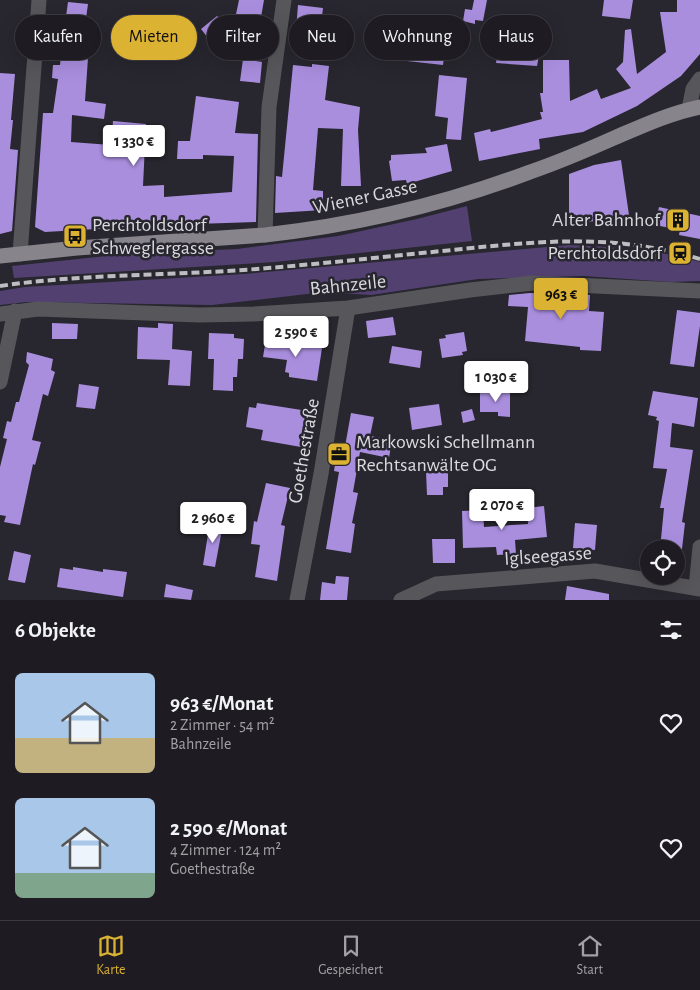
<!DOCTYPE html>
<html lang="de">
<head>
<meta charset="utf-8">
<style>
	:root { --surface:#1e1c22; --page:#2b292f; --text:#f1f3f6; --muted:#a1a1a5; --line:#3c3a40; --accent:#dcb233 }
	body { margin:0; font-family:"Alegreya Sans",sans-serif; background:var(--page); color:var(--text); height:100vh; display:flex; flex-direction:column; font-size:19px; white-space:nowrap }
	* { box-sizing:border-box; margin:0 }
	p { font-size:16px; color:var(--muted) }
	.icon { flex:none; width:28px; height:28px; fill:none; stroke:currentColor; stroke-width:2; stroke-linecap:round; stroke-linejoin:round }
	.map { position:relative; height:600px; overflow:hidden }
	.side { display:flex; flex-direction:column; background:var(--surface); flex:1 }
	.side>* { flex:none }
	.top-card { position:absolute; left:15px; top:15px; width:670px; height:45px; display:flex; gap:10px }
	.tools { position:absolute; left:640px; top:540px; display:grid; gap:10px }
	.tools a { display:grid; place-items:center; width:45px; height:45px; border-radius:50%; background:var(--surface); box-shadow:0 5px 20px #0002,0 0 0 1px var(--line); font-size:25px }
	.price { position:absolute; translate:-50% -42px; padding:0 11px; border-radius:5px; background:#fff; color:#222; font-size:16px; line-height:32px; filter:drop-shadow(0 1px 2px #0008) }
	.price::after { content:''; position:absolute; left:50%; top:30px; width:15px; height:11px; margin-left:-8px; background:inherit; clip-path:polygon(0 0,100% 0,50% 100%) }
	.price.active { background:var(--accent); color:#111 }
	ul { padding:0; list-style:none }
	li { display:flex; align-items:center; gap:15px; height:125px; padding:0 15px }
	li span { display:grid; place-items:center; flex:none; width:140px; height:100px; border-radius:8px; color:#555 }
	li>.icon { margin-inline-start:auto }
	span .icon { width:60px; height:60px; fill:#fffc; stroke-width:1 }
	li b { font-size:21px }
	h2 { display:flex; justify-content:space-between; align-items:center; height:60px; padding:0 15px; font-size:21px }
	.tag { padding:0 18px; border-radius:22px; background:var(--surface); box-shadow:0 5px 20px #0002,0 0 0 1px var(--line); font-size:18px; line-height:45px }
	.tag.active { background:var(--accent); color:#111 }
	.tabs { display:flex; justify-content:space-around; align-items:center; height:70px; border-top:1px solid var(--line); background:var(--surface); font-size:14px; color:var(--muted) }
	.tabs a { display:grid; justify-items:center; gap:2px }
	.tabs .active { color:var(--accent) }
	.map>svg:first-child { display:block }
</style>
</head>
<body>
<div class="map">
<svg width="700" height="600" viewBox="0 0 700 600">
	<rect width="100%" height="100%" fill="#28262e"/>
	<!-- green -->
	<path fill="#524170" d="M467,206L472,241L275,262L14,278L12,266L125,254L237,249L338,236L417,219Z
		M569,245C613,247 657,249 700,262V281L670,282L584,276L478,279L371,295L324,292L212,305L26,302L0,305V291L25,287L244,274Z"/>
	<!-- building -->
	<path fill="#a98ede" d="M239,0H264L260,23L252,21L249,50L215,47L201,29L217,16L220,19H235Z
		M474,0H487L483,21L475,20V24L463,21L465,9L472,10Z
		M604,0H633L630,19L602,16Z
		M677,0H700V54L681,76L637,106L583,132L539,139L540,149L479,161L474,133L490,129L491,132L542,119L540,112H543L540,93H543V60H569L570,101L597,89L601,99L631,88L616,69L623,62L625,30L631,29L637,74L666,52L660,12H677Z
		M68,2L88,4L84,33L64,31Z
		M298,5L323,8L320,33L296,30Z
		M500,39L541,45L537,66L496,63Z
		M433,41L446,42L443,65L407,61L409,42L433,44Z
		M61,56L88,58L85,101L106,104L104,119L72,115L71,142L111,145L113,121L146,124L143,186L164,185V197L232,192L234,156L203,155V159H177L178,141H190L196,96L239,102L235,133L258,134L256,222L166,225L45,232L35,227L43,113H53L58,79L52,78L53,65H60Z
		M243,59L262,62L260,83L240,81Z
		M312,64L329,66L325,100L360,107L358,130L361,186H341L343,129L318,128L313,190L323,191V210L275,213L276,176L282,177L293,65L312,67Z
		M0,73L15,74L11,120H13L10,149L18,150L12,231L0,234Z
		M439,75L467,78L461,140L446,139L448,118L435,116Z
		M447,144L452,171L407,184L406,180L392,181L389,161L391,160V155L427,153L425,148Z
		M621,160L630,222L569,221V174L594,165Z
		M659,207L700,216V239L679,235L680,230L655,225Z
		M530,293L590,295L589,311L604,312L601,351L580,350V347L525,341L528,307L508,306L509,295Z
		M677,310L700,313V326L694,367L670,364Z
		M393,317L396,335L368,338L366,321Z
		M52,323L78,324L77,339H52Z
		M158,323L173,324L172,349L192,351L190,386L168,385L170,360L137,359L138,327L158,328Z
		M464,332L467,351L462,352L463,355L442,358L439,339L446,338L445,335Z
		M209,333L234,334V338L244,339L243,359H238L237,377H233V391L213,390L214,359H208Z
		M266,339L299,343V341L318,343L317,347L322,348L317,381L289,377V373L285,372L287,360L263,357Z
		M392,346L422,351L420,368L389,363Z
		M27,352L53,359L51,370L55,372L48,396L43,394L32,440L41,442L35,465L33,464L20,525L4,522L6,516L0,515V467L7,439L3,438L7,421L11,422L16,402H19L29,365L26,362Z
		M79,384L99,387L95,409L76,407Z
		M653,391L698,398L694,427L672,423L670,447L693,450L682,522L685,523L682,549H660L664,508H660L667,469L653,468L659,421L656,420L657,417L648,415Z
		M480,392H510V417L498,416V412H480Z
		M257,403L308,411L301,447L261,440L263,430L246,427L249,407L256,408Z
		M439,404L442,425L412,430L409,408Z
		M472,409L475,420L463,423L461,412Z
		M351,413L374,417L370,436L392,440L389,458L360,452L353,492L358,493L352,523L355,524L351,553L326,549L339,472L334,471L337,451L344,452Z
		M426,472H448V487H443V495H427Z
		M266,483L290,488L281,525L285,526L277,581L255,577L260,545L251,544L254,521L257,522Z
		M544,506L547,537L515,540L516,554L497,555L496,547L463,548L462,511L483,510L484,527L528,524L527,508Z
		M210,522L223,524L215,567L203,565Z
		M575,523L597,525L595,550L573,548Z
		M432,539H455V563H433Z
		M14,551L31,555L25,583L8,580Z
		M73,567L103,572V569L127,572L123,597L57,587L60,568L73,570Z
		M336,576L349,577L347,600H320L322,582L335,584Z
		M166,584L193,590L191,600L164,597Z
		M567,586L609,594V600H565Z"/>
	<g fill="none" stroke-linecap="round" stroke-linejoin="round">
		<!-- minor -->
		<path stroke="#57565a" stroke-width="15" d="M689,109L693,89L700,79
			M265,235L269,107L284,0
			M20,254L39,0
			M0,314L38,309L199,315L254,314L348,308L470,290L533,283L700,291
			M0,382L15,311
			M696,588L700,547
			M297,600L321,474L348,308
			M401,600L436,584L595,571L700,589"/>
		<!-- major -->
		<path stroke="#87848c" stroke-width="15" d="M0,256L77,248L265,235C355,225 445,204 530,172C559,162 587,150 614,138C642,126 670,113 700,107"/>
		<!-- rail -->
		<path stroke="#bebdc2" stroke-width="4" stroke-dasharray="8 4" stroke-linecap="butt" d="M0,286C88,273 179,276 268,268C330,263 391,256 452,250C541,241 613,233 700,259"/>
	</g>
	<!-- icons -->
	<defs>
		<g id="building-square" transform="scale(1.25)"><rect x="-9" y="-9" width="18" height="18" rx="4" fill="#dcb233" stroke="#28262e"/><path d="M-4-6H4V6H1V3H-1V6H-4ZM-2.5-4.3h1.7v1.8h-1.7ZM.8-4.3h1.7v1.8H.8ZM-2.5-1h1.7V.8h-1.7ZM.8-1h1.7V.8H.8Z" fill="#111"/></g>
		<g id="bus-square" transform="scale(1.25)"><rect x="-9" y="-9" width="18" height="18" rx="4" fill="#dcb233" stroke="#28262e"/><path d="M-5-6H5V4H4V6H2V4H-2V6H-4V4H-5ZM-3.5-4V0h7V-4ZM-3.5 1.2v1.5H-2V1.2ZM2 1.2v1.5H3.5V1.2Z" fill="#111"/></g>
		<g id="station-square" transform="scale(1.25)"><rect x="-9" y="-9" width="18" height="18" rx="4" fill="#dcb233" stroke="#28262e"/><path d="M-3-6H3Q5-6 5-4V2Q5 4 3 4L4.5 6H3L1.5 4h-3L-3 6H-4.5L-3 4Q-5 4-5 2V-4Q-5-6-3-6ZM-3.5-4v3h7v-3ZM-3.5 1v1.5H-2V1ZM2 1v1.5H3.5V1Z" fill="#111"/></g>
		<g id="office-square" transform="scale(1.25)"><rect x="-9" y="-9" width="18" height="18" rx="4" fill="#dcb233" stroke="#28262e"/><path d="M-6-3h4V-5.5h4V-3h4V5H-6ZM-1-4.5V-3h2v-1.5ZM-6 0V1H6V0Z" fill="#111"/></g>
	</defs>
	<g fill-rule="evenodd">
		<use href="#building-square" x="678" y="220"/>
		<use href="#bus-square" x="75" y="236"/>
		<use href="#station-square" x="680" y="253"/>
		<use href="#office-square" x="339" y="454"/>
	</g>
	<g text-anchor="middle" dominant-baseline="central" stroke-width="5" stroke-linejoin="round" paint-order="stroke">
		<!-- street labels -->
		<g font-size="20" fill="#dad9de" stroke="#28262e">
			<text transform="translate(365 197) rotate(-12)">Wiener Gasse</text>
			<text transform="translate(348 285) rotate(-6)">Bahnzeile</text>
			<text transform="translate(304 451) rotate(-80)">Goethestraße</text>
			<text transform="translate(548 556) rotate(-4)">Iglseegasse</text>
		</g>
		<!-- poi labels -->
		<g font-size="20" fill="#dad9de" stroke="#28262e" text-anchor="end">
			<text x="660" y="220">Alter Bahnhof</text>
			<text x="92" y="225" text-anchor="start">Perchtoldsdorf<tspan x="92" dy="23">Schweglergasse</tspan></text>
			<text x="662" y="253">Perchtoldsdorf</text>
			<text x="356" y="442" text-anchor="start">Markowski Schellmann<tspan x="356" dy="23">Rechtsanwälte OG</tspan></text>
		</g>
	</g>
</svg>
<div class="tools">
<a><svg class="icon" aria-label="locate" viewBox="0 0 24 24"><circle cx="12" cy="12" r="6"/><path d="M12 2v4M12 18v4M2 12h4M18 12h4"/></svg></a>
</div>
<b class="price" style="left:134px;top:167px">1 330 €</b>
<b class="price active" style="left:561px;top:320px">963 €</b>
<b class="price" style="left:296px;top:358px">2 590 €</b>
<b class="price" style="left:496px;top:403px">1 030 €</b>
<b class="price" style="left:502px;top:531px">2 070 €</b>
<b class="price" style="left:213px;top:544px">2 960 €</b>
<div class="top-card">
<a class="tag">Kaufen</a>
<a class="tag active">Mieten</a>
<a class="tag">Filter</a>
<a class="tag">Neu</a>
<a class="tag">Wohnung</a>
<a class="tag">Haus</a>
</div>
</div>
<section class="side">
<h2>6 Objekte<svg class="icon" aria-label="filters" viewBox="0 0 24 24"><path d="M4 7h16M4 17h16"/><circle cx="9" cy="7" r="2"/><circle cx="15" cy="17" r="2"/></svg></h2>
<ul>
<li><span style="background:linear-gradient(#a9c7e8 65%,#c2b280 0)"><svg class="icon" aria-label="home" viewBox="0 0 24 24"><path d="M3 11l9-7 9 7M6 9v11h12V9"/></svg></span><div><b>963 €/Monat</b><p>2 Zimmer · 54 m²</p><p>Bahnzeile</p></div><svg class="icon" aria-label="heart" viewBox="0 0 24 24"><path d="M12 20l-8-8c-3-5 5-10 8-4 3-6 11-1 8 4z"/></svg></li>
<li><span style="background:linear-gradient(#a9c7e8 75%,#7fa58c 0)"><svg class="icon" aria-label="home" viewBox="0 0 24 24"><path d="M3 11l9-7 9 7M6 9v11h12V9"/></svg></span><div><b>2 590 €/Monat</b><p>4 Zimmer · 124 m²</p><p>Goethestraße</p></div><svg class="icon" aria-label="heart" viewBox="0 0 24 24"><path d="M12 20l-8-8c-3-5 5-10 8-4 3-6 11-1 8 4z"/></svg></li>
</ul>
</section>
<nav class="tabs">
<a class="active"><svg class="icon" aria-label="map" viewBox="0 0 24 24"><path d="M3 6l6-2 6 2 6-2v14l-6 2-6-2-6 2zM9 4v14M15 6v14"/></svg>Karte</a>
<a><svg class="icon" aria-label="saved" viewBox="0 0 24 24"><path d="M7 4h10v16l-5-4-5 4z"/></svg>Gespeichert</a>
<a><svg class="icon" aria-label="home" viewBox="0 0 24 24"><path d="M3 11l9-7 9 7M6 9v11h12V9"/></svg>Start</a>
</nav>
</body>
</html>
